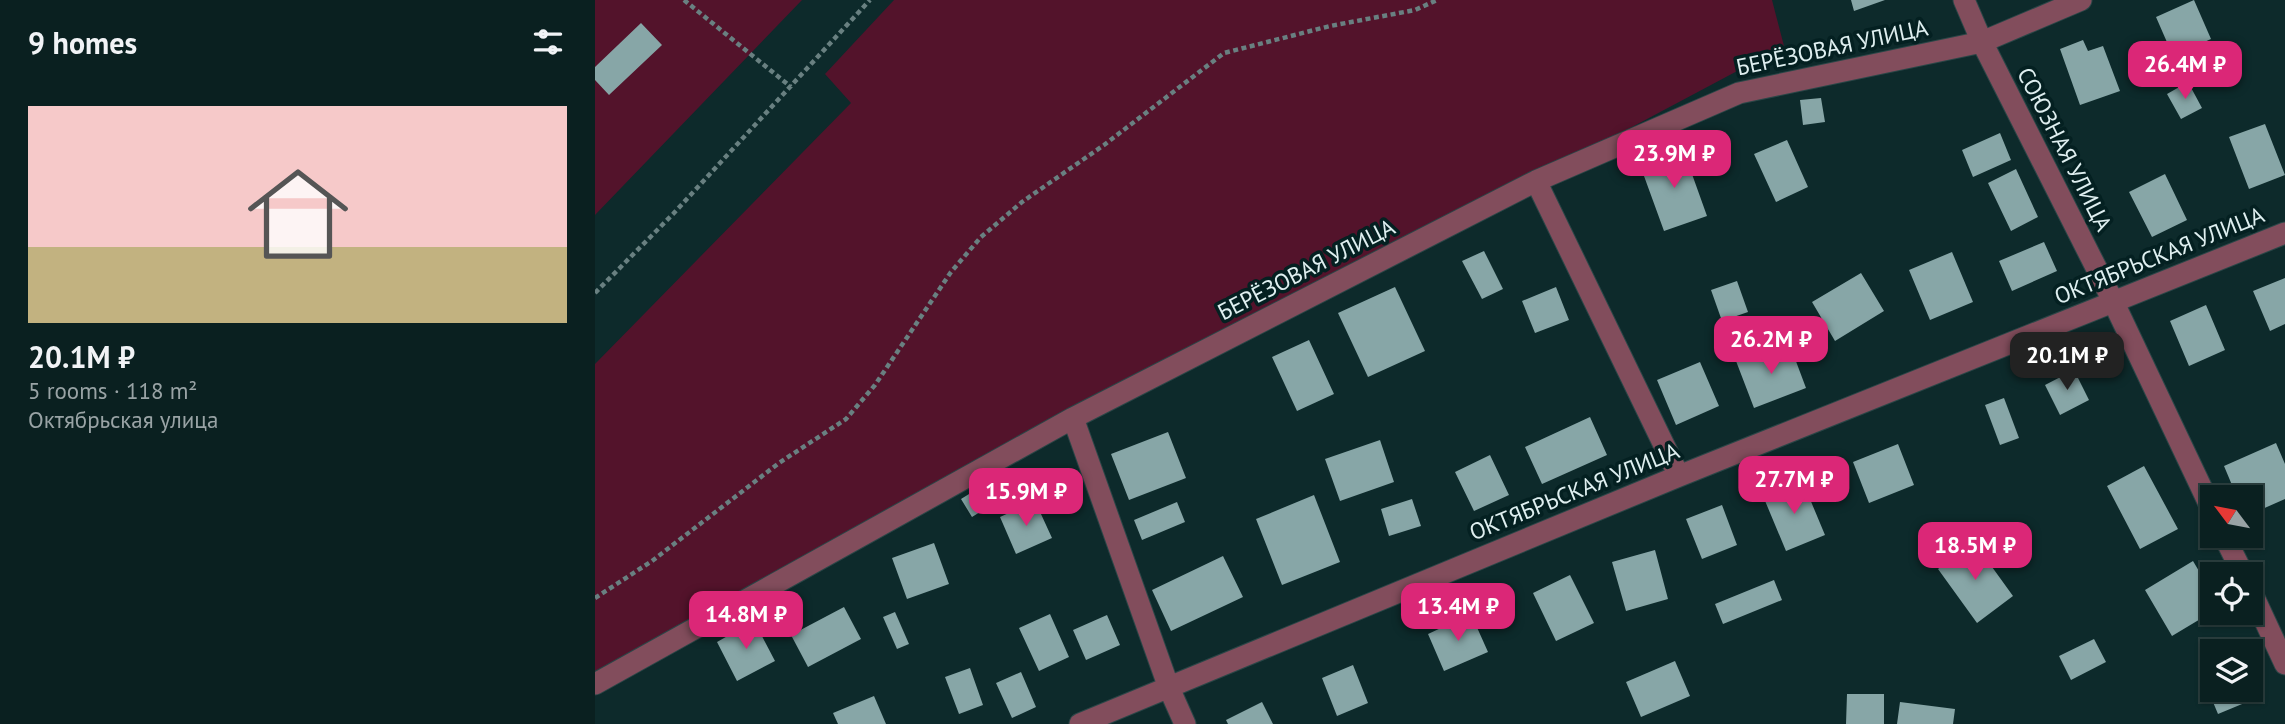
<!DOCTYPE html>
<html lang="en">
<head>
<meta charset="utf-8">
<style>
	:root { --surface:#0a2020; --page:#132829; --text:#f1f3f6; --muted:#99a3a5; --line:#2a3e3e; --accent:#db2777 }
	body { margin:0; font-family:"PT Sans",sans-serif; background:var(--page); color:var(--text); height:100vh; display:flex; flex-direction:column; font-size:26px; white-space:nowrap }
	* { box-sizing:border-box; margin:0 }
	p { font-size:23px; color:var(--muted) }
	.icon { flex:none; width:38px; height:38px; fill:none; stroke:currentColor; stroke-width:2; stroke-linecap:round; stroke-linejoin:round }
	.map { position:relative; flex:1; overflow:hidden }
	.side { display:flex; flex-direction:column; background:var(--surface); width:595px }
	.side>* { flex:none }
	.needle { width:46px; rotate:302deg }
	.fabs { position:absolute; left:1605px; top:485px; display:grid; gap:14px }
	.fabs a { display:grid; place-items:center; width:63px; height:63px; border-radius:0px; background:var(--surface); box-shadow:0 2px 5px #0004,0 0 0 2px var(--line); font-size:35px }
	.price { position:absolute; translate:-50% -60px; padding:0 16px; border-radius:14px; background:var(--accent); color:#fff; font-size:23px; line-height:46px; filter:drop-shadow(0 2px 4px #0008) }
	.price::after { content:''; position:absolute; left:50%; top:42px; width:21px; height:16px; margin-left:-10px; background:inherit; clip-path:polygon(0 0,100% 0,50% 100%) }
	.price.selected { background:#222; color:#fff }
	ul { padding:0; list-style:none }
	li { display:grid; align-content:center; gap:14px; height:371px; padding:0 28px }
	li span { display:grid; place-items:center; height:217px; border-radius:0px; color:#555 }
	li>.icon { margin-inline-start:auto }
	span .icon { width:126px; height:126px; fill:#fffc; stroke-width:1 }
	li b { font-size:30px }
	h2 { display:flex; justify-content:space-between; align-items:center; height:84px; padding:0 28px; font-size:30px }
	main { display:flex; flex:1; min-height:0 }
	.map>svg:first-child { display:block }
</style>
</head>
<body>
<main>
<section class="side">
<h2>9 homes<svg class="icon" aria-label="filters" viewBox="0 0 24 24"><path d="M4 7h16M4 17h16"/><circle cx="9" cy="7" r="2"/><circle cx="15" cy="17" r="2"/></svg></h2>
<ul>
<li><span style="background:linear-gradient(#f6c9c9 65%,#c2b280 0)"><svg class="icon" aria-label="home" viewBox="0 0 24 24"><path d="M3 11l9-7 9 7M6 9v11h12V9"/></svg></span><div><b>20.1M ₽</b><p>5 rooms · 118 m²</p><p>Октябрьская улица</p></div></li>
</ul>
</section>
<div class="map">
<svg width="1690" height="724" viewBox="0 0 1690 724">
	<rect width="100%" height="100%" fill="#0d2a2b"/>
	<!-- green -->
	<path fill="#53132b" d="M0,0H207L0,215Z
		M299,0H1177L1189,46L0,679V364L256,103L230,74Z"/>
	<!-- building -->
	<path fill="#87a6a7" d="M1256,0H1290L1259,11Z
		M1599,0L1616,39L1578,56L1561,17Z
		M46,23L67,45L14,95L0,80V67Z
		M1488,40L1493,51L1508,46L1525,91L1485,105L1465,49Z
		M1593,82L1607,108L1586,119L1572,94Z
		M1226,98L1230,122L1208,125L1205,100Z
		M1670,124L1690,175L1654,189L1634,137Z
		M1405,133L1416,160L1378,177L1367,150Z
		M1192,140L1213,187L1181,202L1159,154Z
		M1088,149L1112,216L1069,231L1045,165Z
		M1421,169L1443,217L1416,231L1393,183Z
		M1570,174L1592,220L1557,237L1534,192Z
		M1449,242L1462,271L1417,291L1404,261Z
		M889,251L908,289L887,299L867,261Z
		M1357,252L1378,302L1335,320L1314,270Z
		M1266,273L1289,311L1240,341L1217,302Z
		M1690,278V324L1675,331L1658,291Z
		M1142,281L1153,312L1127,321L1116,290Z
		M800,287L830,351L773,377L743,313Z
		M961,287L974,320L940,333L927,301Z
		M1611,305L1630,350L1594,366L1575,321Z
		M714,340L739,394L702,411L677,357Z
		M1196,348L1211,388L1159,408L1141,361L1172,349L1175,356Z
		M1105,362L1124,406L1081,425L1062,380Z
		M1479,370L1494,400L1465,415L1450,385Z
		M1409,398L1424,438L1405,445L1390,405Z
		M995,417L1012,455L947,484L930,447Z
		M573,432L591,478L534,500L516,454Z
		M785,440L799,482L745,501L730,459Z
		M1681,443L1690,464V499L1656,514V497H1642L1629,466Z
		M1303,444L1319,485L1274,503L1258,462Z
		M895,455L914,495L879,511L860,472Z
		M1549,466L1583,529L1545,549L1512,486Z
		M1207,480L1230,535L1191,551L1168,496Z
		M387,486L398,504L377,517L366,499Z
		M719,495L745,562L687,585L661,519Z
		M817,499L826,526L794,536L786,509Z
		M440,501L457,538L421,554L405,517Z
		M582,502L590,522L547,540L539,520Z
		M1127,505L1142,545L1107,559L1091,519Z
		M1379,542L1418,596L1382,623L1343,569Z
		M339,543L354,584L312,599L297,558Z
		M1060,550L1073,599L1031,611L1017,562Z
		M628,556L648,597L576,631L557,590Z
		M1598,561L1617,593V612L1577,636L1550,590Z
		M975,575L999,623L961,641L938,593Z
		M1179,580L1187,600L1128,624L1120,604Z
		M249,607L266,639L213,667L196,635Z
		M300,612L314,644L302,649L288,617Z
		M455,614L474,657L444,671L424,628Z
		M876,614L893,652L849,671L833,634Z
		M512,615L525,645L491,660L478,630Z
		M159,621L180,661L142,681L122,642Z
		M1499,639L1511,662L1476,680L1464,656Z
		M1080,661L1095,696L1046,717L1031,682Z
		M758,665L773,703L742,716L727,678Z
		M1617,666V690H1656V675L1664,697L1623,714L1605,671Z
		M375,668L388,705L364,714L350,677Z
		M426,672L441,707L417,718L401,683Z
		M1252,694H1289V724H1251Z
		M279,696L291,724H243L238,713Z
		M667,702L678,724H633L631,720Z
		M1305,702L1360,709L1358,724H1302Z"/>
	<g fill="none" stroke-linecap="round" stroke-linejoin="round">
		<!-- minor casing -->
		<g stroke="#2a4647" stroke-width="23">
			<path id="minor" d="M1369,0L1387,42L1518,301L1617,510
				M941,181L1084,476
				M478,418L574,688L590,724
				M1629,536L1648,574
				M1656,591L1690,664
				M0,684L478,418L941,181L1144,93L1387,42L1486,0
				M485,724L1084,476L1690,233"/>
		</g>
		<!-- path -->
		<path stroke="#698081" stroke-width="4.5" stroke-dasharray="5 3.5" stroke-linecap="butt" d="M89,0L196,87
			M0,293L78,214L275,0
			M0,598L57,561L184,463L251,419L280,385L356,272L386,237L427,202L509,145L629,53L735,26L820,10L842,0"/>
		<!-- minor -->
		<use href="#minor" stroke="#824d5c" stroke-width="21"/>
	</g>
	<g text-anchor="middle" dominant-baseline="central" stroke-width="7" stroke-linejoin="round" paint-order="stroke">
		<!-- street labels -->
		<g font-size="23" fill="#dfeff0" stroke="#042021">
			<text transform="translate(1237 47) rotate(-12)">БЕРЁЗОВАЯ УЛИЦА</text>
			<text transform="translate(1470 149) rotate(63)">СОЮЗНАЯ УЛИЦА</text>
			<text transform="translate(1564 255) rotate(-22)">ОКТЯБРЬСКАЯ УЛИЦА</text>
			<text transform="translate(711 269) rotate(-27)">БЕРЁЗОВАЯ УЛИЦА</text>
			<text transform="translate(979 491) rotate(-22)">ОКТЯБРЬСКАЯ УЛИЦА</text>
		</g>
	</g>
</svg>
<div class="fabs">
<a><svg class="needle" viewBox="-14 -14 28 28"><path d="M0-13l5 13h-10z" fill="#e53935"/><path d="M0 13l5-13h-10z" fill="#99a3a5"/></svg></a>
<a><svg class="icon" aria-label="locate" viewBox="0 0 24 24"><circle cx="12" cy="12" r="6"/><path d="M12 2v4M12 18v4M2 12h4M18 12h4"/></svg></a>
<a><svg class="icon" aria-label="layers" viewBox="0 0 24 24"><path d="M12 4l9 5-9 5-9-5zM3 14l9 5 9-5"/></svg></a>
</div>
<b class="price" style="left:1590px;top:101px">26.4M ₽</b>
<b class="price" style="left:1079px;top:190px">23.9M ₽</b>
<b class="price" style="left:1176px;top:376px">26.2M ₽</b>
<b class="price selected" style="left:1472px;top:392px">20.1M ₽</b>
<b class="price" style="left:1199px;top:516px">27.7M ₽</b>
<b class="price" style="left:431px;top:528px">15.9M ₽</b>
<b class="price" style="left:1380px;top:582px">18.5M ₽</b>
<b class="price" style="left:863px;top:643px">13.4M ₽</b>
<b class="price" style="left:151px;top:651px">14.8M ₽</b>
</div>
</main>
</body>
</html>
